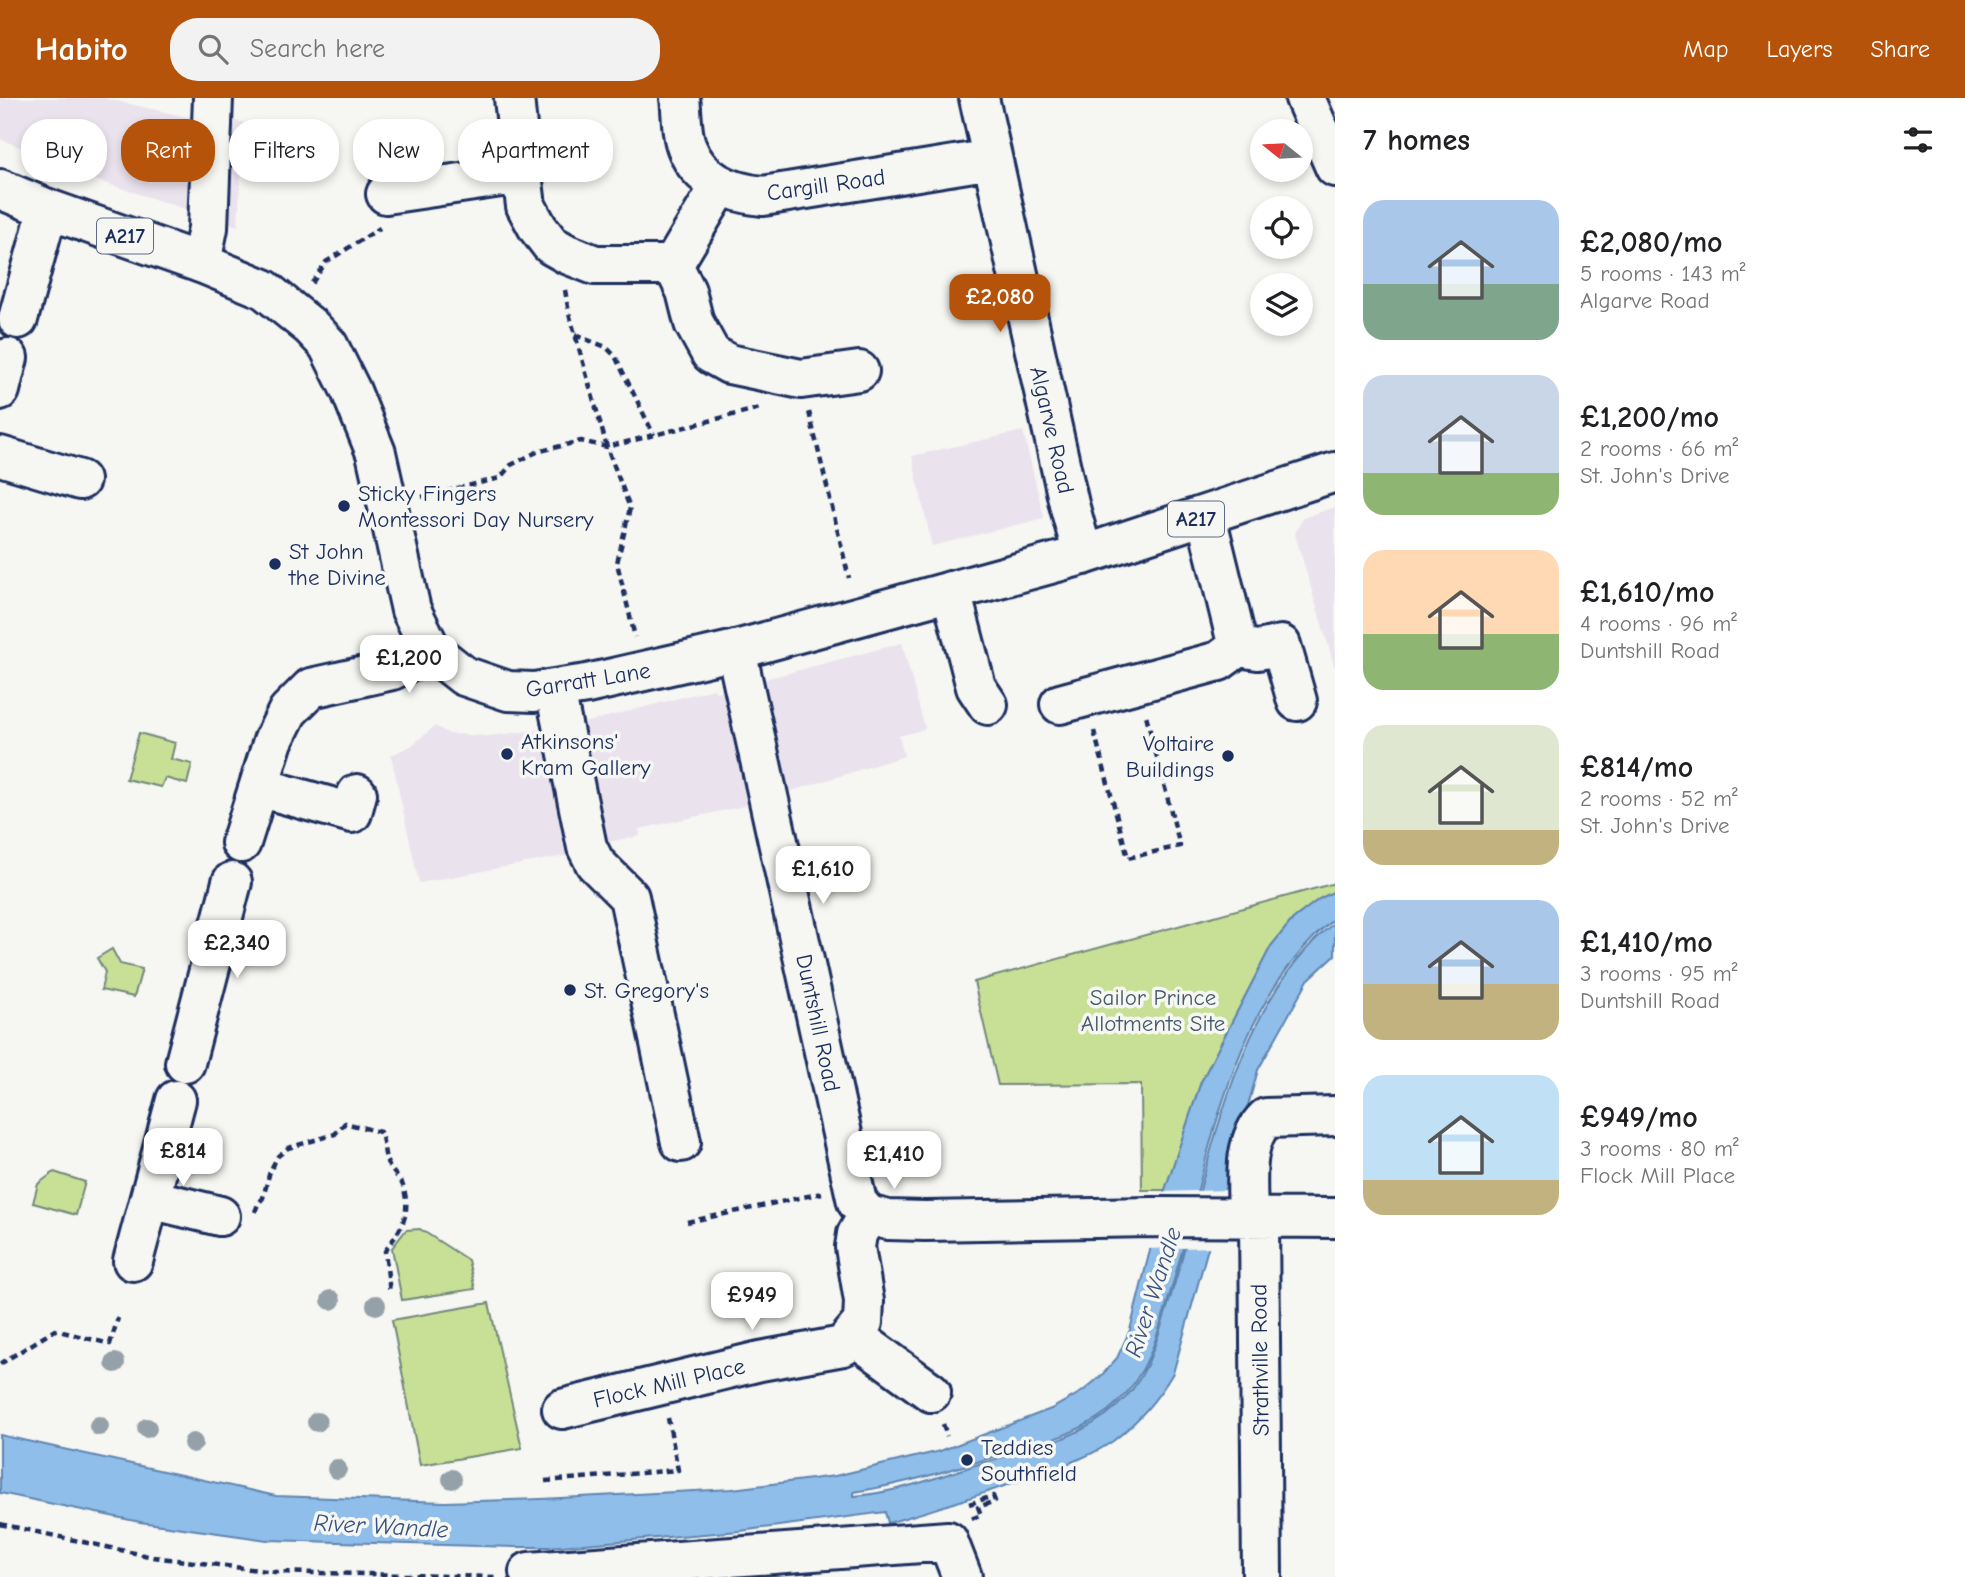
<!DOCTYPE html>
<html lang="en">
<head>
<meta charset="utf-8">
<style>
	:root { --surface:#fff; --page:#f2f2f2; --text:#202124; --muted:#757577; --accent:#b45309 }
	body { margin:0; font-family:"Comic Neue",sans-serif; background:var(--page); color:var(--text); height:100vh; display:flex; flex-direction:column; font-size:26px; white-space:nowrap }
	* { box-sizing:border-box; margin:0 }
	p { font-size:23px; color:var(--muted) }
	.icon { flex:none; width:38px; height:38px; fill:none; stroke:currentColor; stroke-width:2; stroke-linecap:round; stroke-linejoin:round }
	.map { position:relative; flex:1; overflow:hidden }
	.drawer { display:flex; flex-direction:column; background:var(--surface); width:630px }
	.drawer>* { flex:none }
	.hud { position:absolute; left:21px; top:21px; width:665px; height:63px; display:flex; gap:14px }
	.needle { width:46px; rotate:288deg }
	.controls { position:absolute; left:1250px; top:21px; display:grid; gap:14px }
	.controls a { display:grid; place-items:center; width:63px; height:63px; border-radius:50%; background:var(--surface); box-shadow:0 4px 10px #0003; font-size:35px }
	.price { position:absolute; translate:-50% -60px; padding:0 16px; border-radius:14px; background:#fff; color:#222; font-size:23px; line-height:46px; filter:drop-shadow(0 2px 4px #0008) }
	.price::after { content:''; position:absolute; left:50%; top:42px; width:21px; height:16px; margin-left:-10px; background:inherit; clip-path:polygon(0 0,100% 0,50% 100%) }
	.price.selected { background:var(--accent); color:#fff }
	ul { padding:0; list-style:none }
	li { display:flex; align-items:center; gap:21px; height:175px; padding:0 28px }
	li span { display:grid; place-items:center; flex:none; width:196px; height:140px; border-radius:21px; color:#555 }
	li>.icon { margin-inline-start:auto }
	span .icon { width:84px; height:84px; fill:#fffc; stroke-width:1 }
	li b { font-size:30px }
	h2 { display:flex; justify-content:space-between; align-items:center; height:84px; padding:0 28px; font-size:30px }
	.chip { padding:0 24px; border-radius:28px; background:var(--surface); box-shadow:0 4px 10px #0003; font-size:24px; line-height:63px }
	.chip.selected { background:var(--accent); color:#fff }
	header { display:flex; align-items:center; gap:42px; box-sizing:border-box; height:98px; padding:0 35px; background:var(--accent); color:#fff }
	header strong { font-size:33px }
	nav { display:flex; gap:38px; margin-inline-start:auto; font-size:24px }
	.search { width:490px; height:63px; background:var(--page); display:flex; align-items:center; gap:18px; box-sizing:border-box; padding:0 24px; border-radius:28px; color:var(--muted); font-size:26px }
	main { display:flex; flex:1; min-height:0 }
	.map>svg:first-child { display:block }
</style>
</head>
<body>
<header>
<strong>Habito</strong>
<div class="search"><svg class="icon" aria-label="search" viewBox="0 0 24 24"><circle cx="10" cy="10" r="6"/><path d="M15 15l6 6"/></svg>Search here</div>
<nav><a>Map</a><a>Layers</a><a>Share</a></nav>
</header>
<main>
<div class="map">
<svg width="1335" height="1479" viewBox="0 0 1335 1479">
	<rect width="100%" height="100%" fill="#f6f6f2"/>
	<filter id="ink" filterUnits="userSpaceOnUse"><feTurbulence type="fractalNoise" baseFrequency=".0143" numOctaves="2"/><feDisplacementMap in="SourceGraphic" scale="14" xChannelSelector="R" yChannelSelector="G"/><feConvolveMatrix kernelMatrix="1 2 1 2 8 2 1 2 1" color-interpolation-filters="sRGB"/></filter>
	<g filter="url(#ink)">
		<!-- built -->
		<path fill="#eae2ed" d="M0,0H103L182,18L243,24L238,128L34,62L35,55L0,41Z
			M1023,333L1044,420L932,448L912,358Z
			M1335,409V570L1295,436L1303,420Z
			M902,545L925,631L899,638L904,658L740,709L639,731L640,738L607,744V750L419,785L391,657L411,648L435,628L449,636L488,638L572,628L714,591L716,594Z"/>
		<!-- green -->
		<path fill="#c8e096" stroke="#72887a" stroke-width="2" d="M139,635L175,645L171,661L192,666L187,686L165,680L161,689L126,681Z
			M1335,785V793L1319,801L1293,821L1271,848L1201,984L1165,1092H1142L1141,986L998,987L974,884Z
			M112,851L120,866L142,871L134,899L101,892L105,874L97,860Z
			M54,1074L85,1084L76,1117L33,1105L38,1086Z
			M420,1131L468,1162L475,1191L402,1202L392,1150L406,1132Z
			M489,1205L522,1350L420,1367L392,1222Z"/>
		<!-- water -->
		<path fill="#8ebee9" stroke="#6085b1" stroke-width="2" d="M1335,793V820C1227,908 1209,1066 1171,1192C1159,1232 1149,1275 1117,1305C1082,1338 1032,1347 987,1361C943,1374 899,1387 854,1394V1398C897,1395 940,1378 982,1365C1029,1351 1079,1342 1117,1308C1149,1280 1157,1240 1170,1201C1208,1080 1231,906 1335,824V857L1308,882L1258,972L1173,1275C1157,1302 1138,1324 1113,1343C1089,1360 1058,1369 1030,1379C983,1396 936,1411 888,1425L885,1414L740,1433L548,1449H515L267,1442L140,1424L0,1395V1337L276,1398L445,1404L541,1401L732,1391L835,1378L940,1353L1051,1311L1083,1293L1102,1277L1117,1260L1130,1232L1165,1092L1201,984L1271,848L1293,821L1319,801Z"/>
		<!-- pier -->
		<path fill="#f6f6f2" d="M1228,1092L1213,1149L1147,1151L1161,1094Z"/>
		<g fill="none" stroke-linecap="round" stroke-linejoin="round">
			<!-- minor casing -->
			<g stroke="#1b2f5e" stroke-width="44">
				<path id="minor" d="M514,0L522,76
					M680,0C682,15 681,36 687,50C699,82 731,95 763,98L992,61
					M979,0L1069,406L1083,457
					M386,96L522,76L526,108L538,130L551,147L567,156L595,167H673L686,193L694,225L711,256L729,266L801,281L859,273
					M201,165L208,130L213,0
					M673,167L720,88
					M18,221L48,111
					M0,292L8,260
					M0,358L80,382
					M1206,418L1238,549L1258,552L1281,547L1297,603
					M951,493L976,589L988,607
					M736,552L857,1104L868,1117L888,1122L925,1123L1153,1119L1335,1120
					M555,592L587,749L595,765L629,799L681,1044
					M1060,606L1219,563L1238,549
					M259,689L352,715L357,696
					M241,745L273,643L288,613L311,590L392,572L431,552
					M185,965L232,784
					M150,1101L220,1118
					M1248,1121C1248,1088 1241,1044 1266,1020L1335,1018
					M1259,1121L1262,1479
					M133,1163L176,1002
					M854,1238L931,1294
					M562,1311L760,1263L843,1248L863,1224L864,1203L855,1149L857,1136L868,1117
					M529,1474L948,1443L962,1479"/>
			</g>
			<!-- major casing -->
			<g stroke="#1b2f5e" stroke-width="44">
				<path id="major" d="M1305,0L1335,69
					M0,91L48,111L201,165L264,191L311,229L328,247L351,293L376,355L411,512L431,552L464,578L508,593L534,594L587,586L736,552L1083,457L1335,374"/>
			</g>
			<!-- path -->
			<path stroke="#1b2f5e" stroke-width="4.5" stroke-dasharray="7 5" stroke-linecap="butt" d="M312,185L326,164L380,130
				M565,192L569,215L607,349L760,310
				M575,237L606,249L615,258L654,337
				M809,314L849,480
				M422,399L500,380L511,367L537,354L581,343L607,349L630,410L617,465L635,539
				M1094,633L1128,760L1180,748L1146,617
				M255,1114L258,1106L263,1100L270,1073L278,1058L288,1050L335,1036L345,1025L380,1034C385,1045 383,1055 388,1066C391,1074 401,1080 403,1088C412,1117 401,1131 385,1153L390,1195
				M687,1124L822,1095
				M0,1266L55,1232L110,1246L118,1220
				M943,1326L947,1338
				M545,1383L678,1372L668,1320
				M969,1406L993,1398L995,1403L978,1409L981,1417L971,1421
				M0,1426L153,1459L275,1474L495,1479"/>
			<!-- minor -->
			<use href="#minor" stroke="#f6f6f2" stroke-width="38"/>
			<!-- major -->
			<use href="#major" stroke="#f6f6f2" stroke-width="38"/>
		</g>
		<!-- trees -->
		<g fill="#95a1a8">
			<circle cx="331" cy="1202" r="10"/>
			<circle cx="376" cy="1207" r="10"/>
			<circle cx="115" cy="1265" r="10"/>
			<circle cx="317" cy="1324" r="10"/>
			<circle cx="99" cy="1328" r="10"/>
			<circle cx="147" cy="1330" r="10"/>
			<circle cx="193" cy="1345" r="10"/>
			<circle cx="337" cy="1371" r="10"/>
			<circle cx="452" cy="1381" r="10"/>
		</g>
	</g>
	<!-- markers -->
	<g fill="#1b2f5e" stroke="#f6f6f2" stroke-width="2.5">
		<circle cx="344" cy="408" r="7"/>
		<circle cx="275" cy="466" r="7"/>
		<circle cx="507" cy="656" r="7"/>
		<circle cx="1228" cy="658" r="7"/>
		<circle cx="570" cy="892" r="7"/>
		<circle cx="967" cy="1362" r="7"/>
	</g>
	<g text-anchor="middle" dominant-baseline="central" stroke-width="7" stroke-linejoin="round" paint-order="stroke">
		<!-- shield labels -->
		<g fill="#f6f6f2" stroke="#5d6b8a" stroke-width="2">
			<rect x="97" y="120.5" width="56" height="35" rx="5"/>
			<rect x="1168" y="403.5" width="56" height="35" rx="5"/>
		</g>
		<g font-size="21" font-weight="bold" fill="#1b2f5e">
			<text x="125" y="138">A217</text>
			<text x="1196" y="421">A217</text>
		</g>
		<!-- street labels -->
		<g font-size="23" fill="#1b2f5e" stroke="#f6f6f2">
			<text transform="translate(826 87) rotate(-8)">Cargill Road</text>
			<text transform="translate(1052 332) rotate(77)">Algarve Road</text>
			<text transform="translate(588 582) rotate(-9)">Garratt Lane</text>
			<text transform="translate(818 925) rotate(78)">Duntshill Road</text>
			<text transform="translate(1260 1262) rotate(-91)">Strathville Road</text>
			<text transform="translate(669 1285) rotate(-13)">Flock Mill Place</text>
		</g>
		<!-- poi labels -->
		<g font-size="23" fill="#1b2f5e" stroke="#f6f6f2" text-anchor="start">
			<text x="358" y="395">Sticky Fingers<tspan x="358" dy="26">Montessori Day Nursery</tspan></text>
			<text x="289" y="453">St John<tspan x="289" dy="26">the Divine</tspan></text>
			<text x="521" y="643">Atkinsons'<tspan x="521" dy="26">Kram Gallery</tspan></text>
			<text x="1214" y="645" text-anchor="end">Voltaire<tspan x="1214" dy="26">Buildings</tspan></text>
			<text x="584" y="892">St. Gregory's</text>
			<text x="981" y="1349">Teddies<tspan x="981" dy="26">Southfield</tspan></text>
		</g>
		<!-- park labels -->
		<g font-size="23" fill="#465b6c" stroke="#f6f6f2">
			<text x="1153" y="899">Sailor Prince<tspan x="1153" dy="26">Allotments Site</tspan></text>
		</g>
		<!-- water labels -->
		<g font-size="24" font-style="italic" fill="#385381" stroke="#f6f6f2">
			<text transform="translate(1153 1194) rotate(-72)">River Wandle</text>
			<text transform="translate(381 1428) rotate(3)">River Wandle</text>
		</g>
	</g>
</svg>
<div class="controls">
<a><svg class="needle" viewBox="-14 -14 28 28"><path d="M0-13l5 13h-10z" fill="#e53935"/><path d="M0 13l5-13h-10z" fill="#757577"/></svg></a>
<a><svg class="icon" aria-label="locate" viewBox="0 0 24 24"><circle cx="12" cy="12" r="6"/><path d="M12 2v4M12 18v4M2 12h4M18 12h4"/></svg></a>
<a><svg class="icon" aria-label="layers" viewBox="0 0 24 24"><path d="M12 4l9 5-9 5-9-5zM3 14l9 5 9-5"/></svg></a>
</div>
<b class="price selected" style="left:1000px;top:236px">£2,080</b>
<b class="price" style="left:409px;top:597px">£1,200</b>
<b class="price" style="left:823px;top:808px">£1,610</b>
<b class="price" style="left:237px;top:882px">£2,340</b>
<b class="price" style="left:183px;top:1090px">£814</b>
<b class="price" style="left:894px;top:1093px">£1,410</b>
<b class="price" style="left:752px;top:1234px">£949</b>
<div class="hud">
<a class="chip">Buy</a>
<a class="chip selected">Rent</a>
<a class="chip">Filters</a>
<a class="chip">New</a>
<a class="chip">Apartment</a>
</div>
</div>
<section class="drawer">
<h2>7 homes<svg class="icon" aria-label="filters" viewBox="0 0 24 24"><path d="M4 7h16M4 17h16"/><circle cx="9" cy="7" r="2"/><circle cx="15" cy="17" r="2"/></svg></h2>
<ul>
<li><span style="background:linear-gradient(#a9c7e8 60%,#7fa58c 0)"><svg class="icon" aria-label="home" viewBox="0 0 24 24"><path d="M3 11l9-7 9 7M6 9v11h12V9"/></svg></span><div><b>£2,080/mo</b><p>5 rooms · 143 m²</p><p>Algarve Road</p></div></li>
<li><span style="background:linear-gradient(#c9d6e8 70%,#8fb573 0)"><svg class="icon" aria-label="home" viewBox="0 0 24 24"><path d="M3 11l9-7 9 7M6 9v11h12V9"/></svg></span><div><b>£1,200/mo</b><p>2 rooms · 66 m²</p><p>St. John's Drive</p></div></li>
<li><span style="background:linear-gradient(#ffd9b3 60%,#8fb573 0)"><svg class="icon" aria-label="home" viewBox="0 0 24 24"><path d="M3 11l9-7 9 7M6 9v11h12V9"/></svg></span><div><b>£1,610/mo</b><p>4 rooms · 96 m²</p><p>Duntshill Road</p></div></li>
<li><span style="background:linear-gradient(#dfe7d0 75%,#c2b280 0)"><svg class="icon" aria-label="home" viewBox="0 0 24 24"><path d="M3 11l9-7 9 7M6 9v11h12V9"/></svg></span><div><b>£814/mo</b><p>2 rooms · 52 m²</p><p>St. John's Drive</p></div></li>
<li><span style="background:linear-gradient(#a9c7e8 60%,#c2b280 0)"><svg class="icon" aria-label="home" viewBox="0 0 24 24"><path d="M3 11l9-7 9 7M6 9v11h12V9"/></svg></span><div><b>£1,410/mo</b><p>3 rooms · 95 m²</p><p>Duntshill Road</p></div></li>
<li><span style="background:linear-gradient(#bfe0f5 75%,#c2b280 0)"><svg class="icon" aria-label="home" viewBox="0 0 24 24"><path d="M3 11l9-7 9 7M6 9v11h12V9"/></svg></span><div><b>£949/mo</b><p>3 rooms · 80 m²</p><p>Flock Mill Place</p></div></li>
</ul>
</section>
</main>
</body>
</html>
